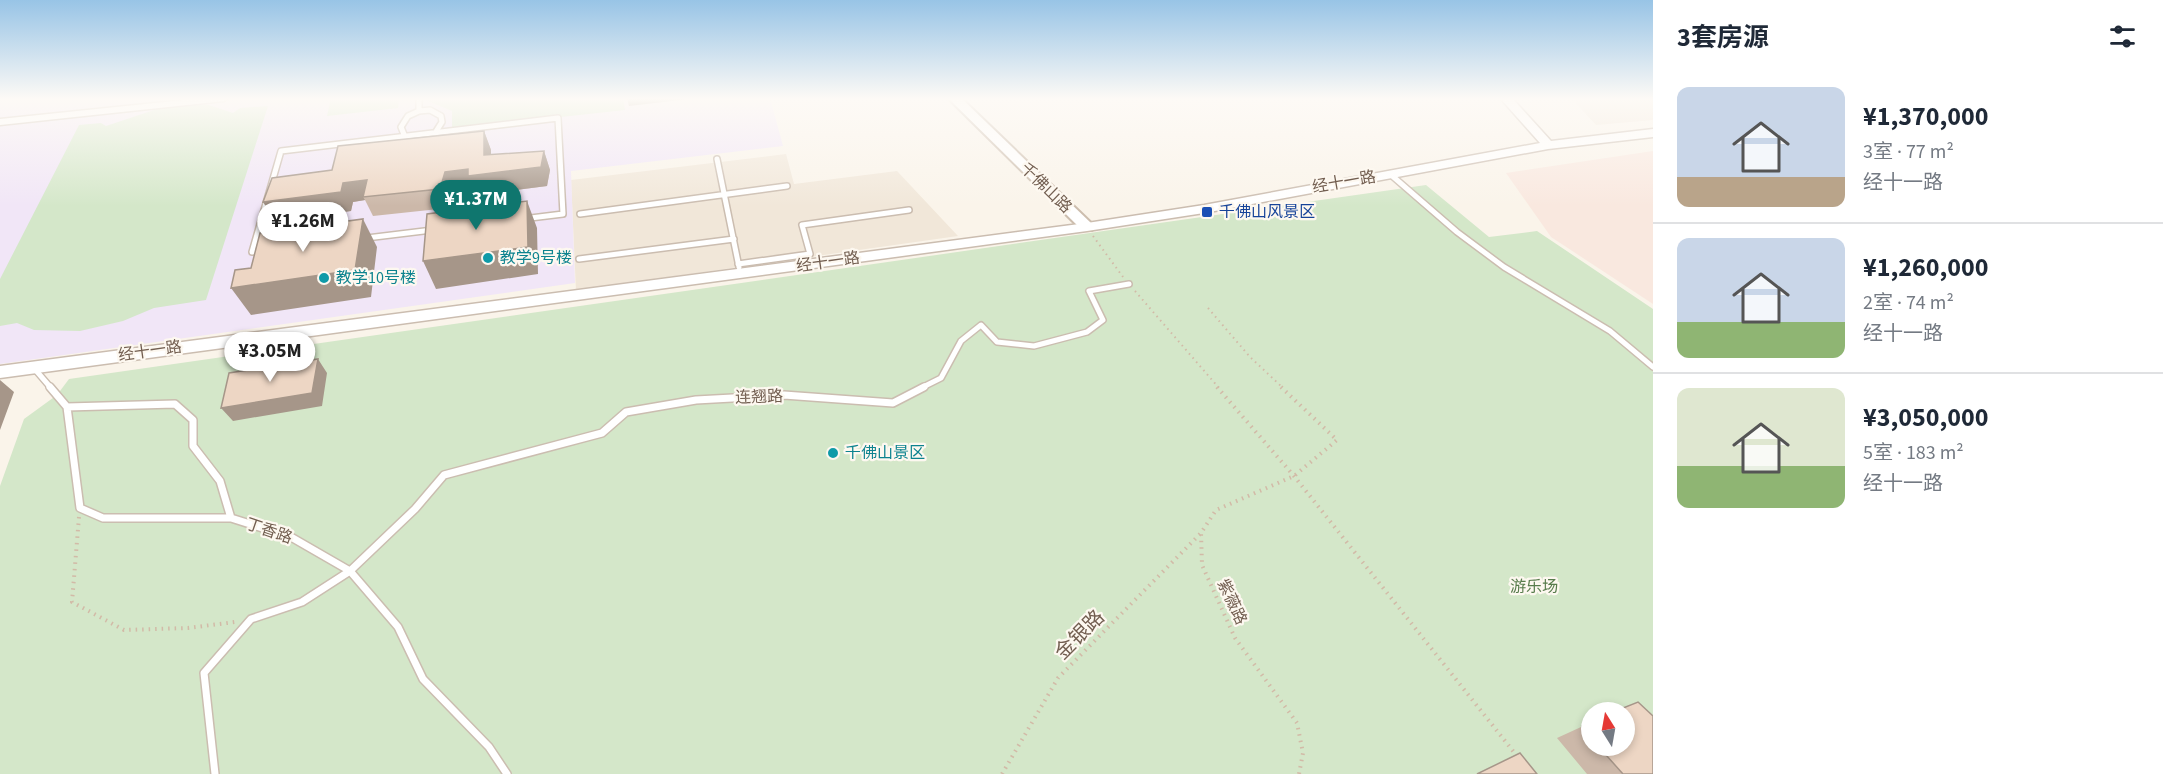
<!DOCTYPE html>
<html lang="zh">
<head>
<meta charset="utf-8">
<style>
	:root { --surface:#fff; --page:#f6f6f7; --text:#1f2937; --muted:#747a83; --line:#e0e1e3; --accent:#0f766e }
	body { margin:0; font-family:"Source Sans 3","Noto Sans SC",sans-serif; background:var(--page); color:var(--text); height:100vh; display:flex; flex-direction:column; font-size:22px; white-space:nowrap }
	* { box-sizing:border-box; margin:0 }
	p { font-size:20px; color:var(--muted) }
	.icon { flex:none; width:33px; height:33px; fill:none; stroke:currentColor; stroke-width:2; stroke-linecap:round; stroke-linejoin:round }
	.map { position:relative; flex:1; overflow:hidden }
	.drawer { display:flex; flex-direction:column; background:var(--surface); width:510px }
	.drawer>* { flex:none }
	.needle { width:39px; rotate:349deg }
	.controls { position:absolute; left:1581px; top:702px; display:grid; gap:12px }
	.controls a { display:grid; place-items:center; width:54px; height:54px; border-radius:50%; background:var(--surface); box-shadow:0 3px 9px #0003; font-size:30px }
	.price { position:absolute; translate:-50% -51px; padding:0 14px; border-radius:21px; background:#fff; color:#222; font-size:20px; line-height:39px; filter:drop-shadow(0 2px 3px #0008) }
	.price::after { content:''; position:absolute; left:50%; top:36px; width:18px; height:14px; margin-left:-9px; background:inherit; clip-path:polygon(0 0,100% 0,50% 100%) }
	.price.selected { background:var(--accent); color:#fff }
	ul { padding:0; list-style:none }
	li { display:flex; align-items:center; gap:18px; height:150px; padding:0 24px }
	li+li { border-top:2px solid var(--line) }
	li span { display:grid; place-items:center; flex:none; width:168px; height:120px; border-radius:12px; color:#555 }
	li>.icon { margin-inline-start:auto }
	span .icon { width:72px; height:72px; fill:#fffc; stroke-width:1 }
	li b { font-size:26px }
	h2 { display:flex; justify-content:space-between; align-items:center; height:72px; padding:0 24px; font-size:26px }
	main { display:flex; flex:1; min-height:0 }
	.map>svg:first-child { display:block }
</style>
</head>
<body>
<main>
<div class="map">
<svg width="1653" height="774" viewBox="0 0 1653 774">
	<rect width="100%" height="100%" fill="#faf4ea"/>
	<!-- residential -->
	<path fill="#f1e7d9" d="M1571,98H1653V120L1596,125Z
		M786,154L794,184L897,171L958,236L576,290L571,180Z"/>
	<!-- commercial -->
	<path fill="#f9e8df" d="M1653,151V304L1551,237L1506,173Z"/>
	<!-- education -->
	<path fill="#f1e6f7" d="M0,98H770L783,146L571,171L575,283L0,364Z"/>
	<!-- green -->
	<path fill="#d4e7c9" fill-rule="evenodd" d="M331,98H399L398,108L327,116Z
		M428,98H623L625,110L452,129V111L428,101Z
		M190,104L209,105L233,113L240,108L268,106L206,300L154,308L123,321L80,331L34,330L17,323L0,326V279L79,125L101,123L106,126L157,109Z
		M1426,185L1489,237L1537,231L1653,309V774H0V486L24,419L57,395L69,379ZM1592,712H1624V746H1592Z"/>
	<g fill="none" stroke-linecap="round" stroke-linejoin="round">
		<!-- service-far1 casing -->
		<g stroke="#cbbdb0" stroke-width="8">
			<path id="service-far1" d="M419,98V111L430,110L441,116L442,122L435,133
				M558,118L563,214L252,252L281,151Z
				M405,137L401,127L408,116L419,111
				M717,159L739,267
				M1390,174L1457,232L1504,267L1610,331L1653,367
				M580,214L787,186
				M579,259L734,239
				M738,264L810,254L802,225L909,210
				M33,367L51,388
				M921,388L941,378L961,341L981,325L997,342L1034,346L1087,332L1103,320L1089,291L1129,284"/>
		</g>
		<!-- service casing -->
		<g stroke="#cbbdb0" stroke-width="10">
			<path id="service" d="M50,387L67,407L80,508L103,518H231L291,537L350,571L398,627L423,679L489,747L507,774
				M67,407L175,404L193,420V446L220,481L231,518
				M215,774L204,673L251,619L302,602L350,571L415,509L444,475L602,433L626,412L696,400L784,395L893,403L924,387"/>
		</g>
		<!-- minor casing -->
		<g stroke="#cbbdb0" stroke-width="3">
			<path id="minor" d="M203,98H229L224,101L0,125V119Z"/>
		</g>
		<!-- tertiary casing -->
		<g stroke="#cbbdb0" stroke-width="3">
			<path id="tertiary" d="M1500,98H1512L1551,141L1653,129V137L1548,149L1204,213L1087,231L0,378V366L1087,223L1204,205L1540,143Z"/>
		</g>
		<!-- secondary casing -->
		<g stroke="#cdbeae" stroke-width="4">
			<path id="secondary" d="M948,98H961L1092,224L1094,227L1092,230H1082Z"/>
		</g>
		<!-- path-far1 -->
		<path stroke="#d2baa7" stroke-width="2" stroke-dasharray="1.5 4" stroke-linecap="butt" d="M1093,236L1123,277
			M1135,291L1219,388
			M1208,308L1250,357L1283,388"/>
		<!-- path -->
		<path stroke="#d2baa7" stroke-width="4" stroke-dasharray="1.5 5" stroke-linecap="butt" d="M1217,387L1294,476L1517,756
			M1281,387L1337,440L1294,476L1216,510L1201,533L1202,565L1235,638L1297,723L1303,753L1299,774
			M79,517L72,602L124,630L188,628L235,622
			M1002,774L1058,678L1201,533"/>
		<!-- service-far1 -->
		<use href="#service-far1" stroke="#fff" stroke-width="5"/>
		<!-- service -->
		<use href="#service" stroke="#fff" stroke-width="7"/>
		<!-- minor -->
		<use href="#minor" fill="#fff" fill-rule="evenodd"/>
		<!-- tertiary -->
		<use href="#tertiary" fill="#fff" fill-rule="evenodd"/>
		<!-- secondary -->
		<use href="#secondary" fill="#fff" fill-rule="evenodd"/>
	</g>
	<!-- wall -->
	<path fill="#ccb8a9" d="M484,131L491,150V155L544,151L550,170L547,186L476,195L473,188L453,191L448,208L373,216L365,200L353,202L351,211L275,221L332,170Z
		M1592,722V746H1624L1653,774H1587L1557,738Z"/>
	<!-- shaded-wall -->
	<path fill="#a69689" d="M627,98H698L629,106Z
		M484,131L491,150V173L544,151L550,170L547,186L476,195L473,188L453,191L448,208L440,189L445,172L484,155Z
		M367,180L363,197L365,200L353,202L351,211L275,221L263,202L343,183Z
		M527,201L537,228L538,274L436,289L423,261Z
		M363,219L377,247L371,297L251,315L231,288Z
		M318,359L327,373L322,406L233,421L221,408Z
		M0,380L14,392L0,430Z"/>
	<!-- building -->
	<path fill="#edd6c4" stroke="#a69689" stroke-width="1.5" d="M484,131V155L544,151L541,167L468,176V169L445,172L440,189L363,197L367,180L343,183L341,192L263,202L272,178L332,170L338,146Z
		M527,201L528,247L423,261L427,214Z
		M363,219L355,270L231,288L235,270L251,268L260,233Z
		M318,359L312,393L221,408L229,373Z
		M1638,702L1653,716V774H1623L1598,746H1624V712H1613Z
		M1592,722V738L1582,726Z
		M1520,753L1537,774H1477Z"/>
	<!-- sky -->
	<linearGradient id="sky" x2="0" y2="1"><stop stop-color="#98c4e6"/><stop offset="0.48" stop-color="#fdfaf6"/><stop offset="1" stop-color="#fdfaf6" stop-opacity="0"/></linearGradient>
	<rect width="1653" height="206" fill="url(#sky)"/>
	<!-- markers -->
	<rect fill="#1a4fb4" stroke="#fdf8f0" stroke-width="2" x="1201" y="206" width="12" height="12" rx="3"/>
	<g fill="#0f9aa8" stroke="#fdf8f0" stroke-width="2">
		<circle cx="488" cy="258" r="6"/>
		<circle cx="324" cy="278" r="6"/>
		<circle cx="833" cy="453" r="6"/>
	</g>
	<g text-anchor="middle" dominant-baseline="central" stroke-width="4.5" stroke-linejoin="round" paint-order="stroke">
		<!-- street labels -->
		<g font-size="16" fill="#725e50" stroke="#fdf8f0">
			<text transform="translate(1344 182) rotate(-10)">经十一路</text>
			<text transform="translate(1046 188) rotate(44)">千佛山路</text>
			<text transform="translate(828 262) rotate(-8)">经十一路</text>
			<text transform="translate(150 351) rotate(-8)">经十一路</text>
			<text transform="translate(759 397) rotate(-2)">连翘路</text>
			<text transform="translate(269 531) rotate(19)">丁香路</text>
			<text transform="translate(1232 602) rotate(65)">紫薇路</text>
		</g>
		<!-- transit labels -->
		<g font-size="16" fill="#164399" stroke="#fdf8f0" text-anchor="start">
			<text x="1219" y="212">千佛山风景区</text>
		</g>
		<!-- culture labels -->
		<g font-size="16" fill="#0d838f" stroke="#fdf8f0" text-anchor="start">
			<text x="500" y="258">教学9号楼</text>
			<text x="336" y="278">教学10号楼</text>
			<text x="845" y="453">千佛山景区</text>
		</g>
		<!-- park labels -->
		<g font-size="16" fill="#587c4c" stroke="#fdf8f0">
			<text x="1534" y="587">游乐场</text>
		</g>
		<!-- near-street labels -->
		<g font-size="20" fill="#725e50" stroke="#fdf8f0">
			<text transform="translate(1080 635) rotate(-45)">金银路</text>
		</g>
	</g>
</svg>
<div class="controls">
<a><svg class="needle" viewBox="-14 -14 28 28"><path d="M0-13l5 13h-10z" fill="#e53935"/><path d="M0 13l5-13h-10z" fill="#747a83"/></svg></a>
</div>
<b class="price selected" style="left:476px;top:231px">¥1.37M</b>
<b class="price" style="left:303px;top:253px">¥1.26M</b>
<b class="price" style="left:270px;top:383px">¥3.05M</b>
</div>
<section class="drawer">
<h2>3套房源<svg class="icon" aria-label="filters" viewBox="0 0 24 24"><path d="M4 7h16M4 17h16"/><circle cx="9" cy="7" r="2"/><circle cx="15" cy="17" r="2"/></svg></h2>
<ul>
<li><span style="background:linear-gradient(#c9d6e8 75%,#b9a48a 0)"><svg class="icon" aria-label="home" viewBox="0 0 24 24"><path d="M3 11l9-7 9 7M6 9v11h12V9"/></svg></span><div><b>¥1,370,000</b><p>3室 · 77 m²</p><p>经十一路</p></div></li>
<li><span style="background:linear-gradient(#c9d6e8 70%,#8fb573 0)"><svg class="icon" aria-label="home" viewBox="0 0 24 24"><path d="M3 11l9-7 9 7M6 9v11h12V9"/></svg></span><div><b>¥1,260,000</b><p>2室 · 74 m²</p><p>经十一路</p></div></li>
<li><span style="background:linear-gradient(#dfe7d0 65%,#8fb573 0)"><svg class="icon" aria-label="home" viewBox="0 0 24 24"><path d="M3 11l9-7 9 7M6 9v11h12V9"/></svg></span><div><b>¥3,050,000</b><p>5室 · 183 m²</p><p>经十一路</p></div></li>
</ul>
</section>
</main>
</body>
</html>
